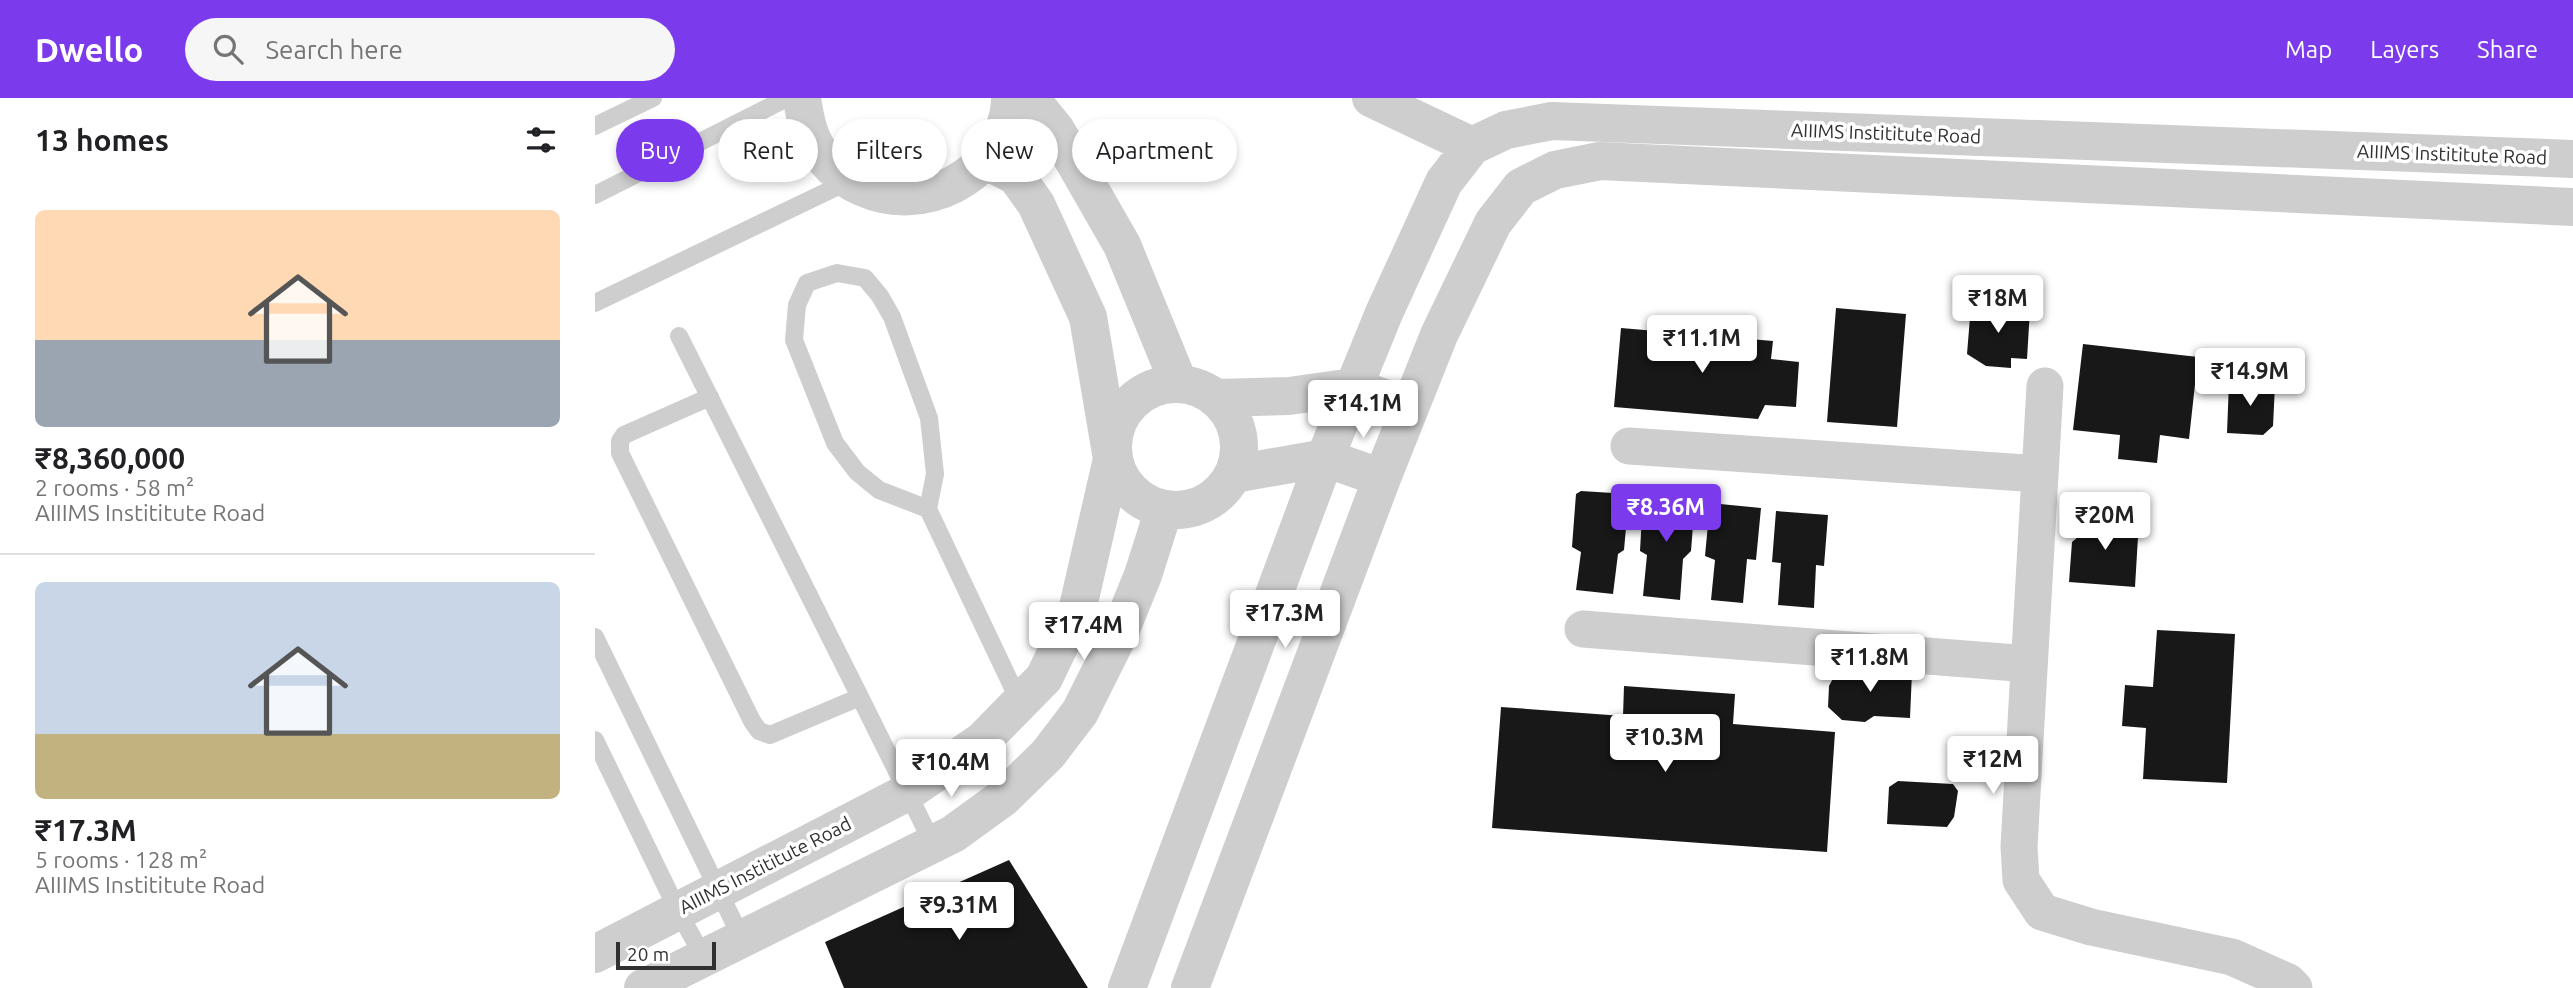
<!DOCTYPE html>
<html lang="en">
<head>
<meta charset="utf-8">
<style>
	:root { --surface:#fff; --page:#f6f6f6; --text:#202124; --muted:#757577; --line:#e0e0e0; --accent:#7c3aed }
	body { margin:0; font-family:Ubuntu,sans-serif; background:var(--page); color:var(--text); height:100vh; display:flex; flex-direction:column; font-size:26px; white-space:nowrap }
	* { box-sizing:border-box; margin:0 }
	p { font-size:23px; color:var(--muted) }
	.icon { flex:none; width:38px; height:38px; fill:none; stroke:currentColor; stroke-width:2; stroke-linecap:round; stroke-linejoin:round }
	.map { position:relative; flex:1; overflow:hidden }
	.side { display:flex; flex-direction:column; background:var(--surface); width:595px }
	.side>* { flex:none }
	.guide { position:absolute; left:21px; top:21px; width:665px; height:63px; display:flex; gap:14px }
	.scale { position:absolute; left:21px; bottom:18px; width:100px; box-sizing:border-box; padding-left:7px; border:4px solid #313131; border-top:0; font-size:19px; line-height:24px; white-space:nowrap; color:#313131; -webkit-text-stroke:5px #fff; paint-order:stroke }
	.price { position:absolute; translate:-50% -60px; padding:0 16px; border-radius:7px; background:#fff; color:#222; font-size:23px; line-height:46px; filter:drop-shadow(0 2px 4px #0008) }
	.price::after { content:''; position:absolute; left:50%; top:42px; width:21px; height:16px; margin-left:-10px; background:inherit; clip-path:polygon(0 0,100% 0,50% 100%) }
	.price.selected { background:var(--accent); color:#fff }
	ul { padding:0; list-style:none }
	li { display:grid; align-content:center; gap:14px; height:371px; padding:0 35px }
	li+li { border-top:2px solid var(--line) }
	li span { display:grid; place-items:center; height:217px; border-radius:10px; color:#555 }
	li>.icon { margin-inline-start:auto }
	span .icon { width:126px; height:126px; fill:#fffc; stroke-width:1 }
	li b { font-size:30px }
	h2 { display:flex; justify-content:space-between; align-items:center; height:84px; padding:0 35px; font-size:30px }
	.chip { padding:0 24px; border-radius:32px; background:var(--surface); box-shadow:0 4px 10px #0003; font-size:24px; line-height:63px }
	.chip.selected { background:var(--accent); color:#fff }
	header { display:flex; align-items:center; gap:42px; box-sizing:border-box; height:98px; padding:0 35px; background:var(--accent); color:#fff }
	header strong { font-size:33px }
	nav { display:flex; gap:38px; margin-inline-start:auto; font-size:24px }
	.search { width:490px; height:63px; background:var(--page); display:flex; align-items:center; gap:18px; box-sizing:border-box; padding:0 24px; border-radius:38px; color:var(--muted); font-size:26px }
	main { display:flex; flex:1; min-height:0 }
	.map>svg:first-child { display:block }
</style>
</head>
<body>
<header>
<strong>Dwello</strong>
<div class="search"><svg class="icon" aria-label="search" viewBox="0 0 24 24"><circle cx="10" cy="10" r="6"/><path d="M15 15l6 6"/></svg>Search here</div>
<nav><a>Map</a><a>Layers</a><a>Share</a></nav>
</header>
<main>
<section class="side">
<h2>13 homes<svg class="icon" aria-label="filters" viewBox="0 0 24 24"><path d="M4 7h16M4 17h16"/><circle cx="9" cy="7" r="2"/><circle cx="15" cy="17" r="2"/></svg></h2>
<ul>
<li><span style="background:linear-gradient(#ffd9b3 60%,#9aa5b1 0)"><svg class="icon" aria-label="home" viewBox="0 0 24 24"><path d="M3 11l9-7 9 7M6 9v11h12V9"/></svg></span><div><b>₹8,360,000</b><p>2 rooms · 58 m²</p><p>AIIIMS Instititute Road</p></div></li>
<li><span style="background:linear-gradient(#c9d6e8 70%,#c2b280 0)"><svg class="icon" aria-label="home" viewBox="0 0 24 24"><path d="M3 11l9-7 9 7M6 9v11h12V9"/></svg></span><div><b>₹17.3M</b><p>5 rooms · 128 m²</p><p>AIIIMS Instititute Road</p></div></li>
</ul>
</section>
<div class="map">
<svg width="1978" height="890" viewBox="0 0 1978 890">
	<rect width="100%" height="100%" fill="#fff"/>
	<!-- building -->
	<path fill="#181818" d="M1376,207L1435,211L1432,261L1416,260V270L1391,268L1372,256Z
		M1241,210L1311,216L1302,329L1232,324Z
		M1026,230L1178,243L1176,261L1204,264L1201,309L1170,307L1163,321L1019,309Z
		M1488,246L1603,259L1594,341L1565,337L1562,365L1523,361L1525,337L1478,332Z
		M1634,284L1680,287L1678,328L1668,337L1632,335Z
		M986,393L1034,396L1029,452L1023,456L1018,496L981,492L986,454L977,449L981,396Z
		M1048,399L1100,402L1096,453L1088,461L1085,502L1048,498L1052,457L1045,453Z
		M1115,405L1166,410L1161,462L1152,461L1148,505L1116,502L1120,462L1110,458Z
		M1498,412L1532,415L1531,438L1543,439L1540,489L1474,484L1477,444L1491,432Z
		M1181,413L1233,417L1229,468L1221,467L1219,510L1183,507L1186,465L1177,464Z
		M1562,532L1640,536L1632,685L1548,681L1551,630L1527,628L1530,587L1558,589Z
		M1243,571L1317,574L1315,620L1279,618L1270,624L1247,622L1233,609L1234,588Z
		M1029,588L1140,596L1138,626L1240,634L1232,754L897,730L906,609L1028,618Z
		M1303,683L1358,686L1363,693L1359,719L1352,729L1292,726L1294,689Z
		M414,762L493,890H249L230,844Z"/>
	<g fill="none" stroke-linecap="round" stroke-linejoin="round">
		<!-- service -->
		<path stroke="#cecece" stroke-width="18" d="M0,28L58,0
			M0,97L192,0
			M0,205L254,83
			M84,238L265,599
			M115,299L29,337L25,343V355L157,623L164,633L175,637L265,599L338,746
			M333,411L340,376L334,320L297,219L285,198L270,180L242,175L212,185L202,207L199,242L240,345L262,374L284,392L333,411L425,605
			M0,539L147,841
			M0,642L83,813L109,860"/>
		<!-- minor -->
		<path stroke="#cecece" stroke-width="37" d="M1450,288L1424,749L1426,782L1447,814L1496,829L1637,859L1693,884L1699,890
			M1034,348L1445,376
			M988,531L1434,566"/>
		<!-- tertiary -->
		<path stroke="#cecece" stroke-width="38" d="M207,0C210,21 214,43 229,60C274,114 353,110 396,55C407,39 415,19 415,0
			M435,0L461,32L527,147L584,286
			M776,0L877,48
			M518 349a63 63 0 1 1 126 0a63 63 0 1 1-126 0Z
			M622,300L694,298L758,289L815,309
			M639,376L730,360L787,380
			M0,856L311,695L387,643L449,580L483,509L517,361L493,219L441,106L421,78L390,62
			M48,890L358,736L409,699L453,656L485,614L524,536L548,477L569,411
			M532,890L730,360L789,215L849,84L877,48L911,32L957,23L1978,61
			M595,890L787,380L844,237L898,125L926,89L960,72L1005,63L1978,109"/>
	</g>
	<g text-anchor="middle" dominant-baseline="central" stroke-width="7" stroke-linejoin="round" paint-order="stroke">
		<!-- street labels -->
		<g font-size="19" fill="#313131" stroke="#fff">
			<text transform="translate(1291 35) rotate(2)">AIIIMS Instititute Road</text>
			<text transform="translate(1857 56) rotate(2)">AIIIMS Instititute Road</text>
			<text transform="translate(170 767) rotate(-27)">AIIIMS Instititute Road</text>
		</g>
	</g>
</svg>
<div class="scale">20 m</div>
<b class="price" style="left:1403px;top:237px">₹18M</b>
<b class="price" style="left:1107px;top:277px">₹11.1M</b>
<b class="price" style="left:1655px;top:310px">₹14.9M</b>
<b class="price" style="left:768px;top:342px">₹14.1M</b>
<b class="price selected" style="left:1071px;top:446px">₹8.36M</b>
<b class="price" style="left:1510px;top:454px">₹20M</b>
<b class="price" style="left:690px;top:552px">₹17.3M</b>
<b class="price" style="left:489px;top:564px">₹17.4M</b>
<b class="price" style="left:1275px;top:596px">₹11.8M</b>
<b class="price" style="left:1070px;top:676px">₹10.3M</b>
<b class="price" style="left:1398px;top:698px">₹12M</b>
<b class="price" style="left:356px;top:701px">₹10.4M</b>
<b class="price" style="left:364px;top:844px">₹9.31M</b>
<div class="guide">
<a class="chip selected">Buy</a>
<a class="chip">Rent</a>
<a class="chip">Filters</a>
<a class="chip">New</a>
<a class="chip">Apartment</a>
</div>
</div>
</main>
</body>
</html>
